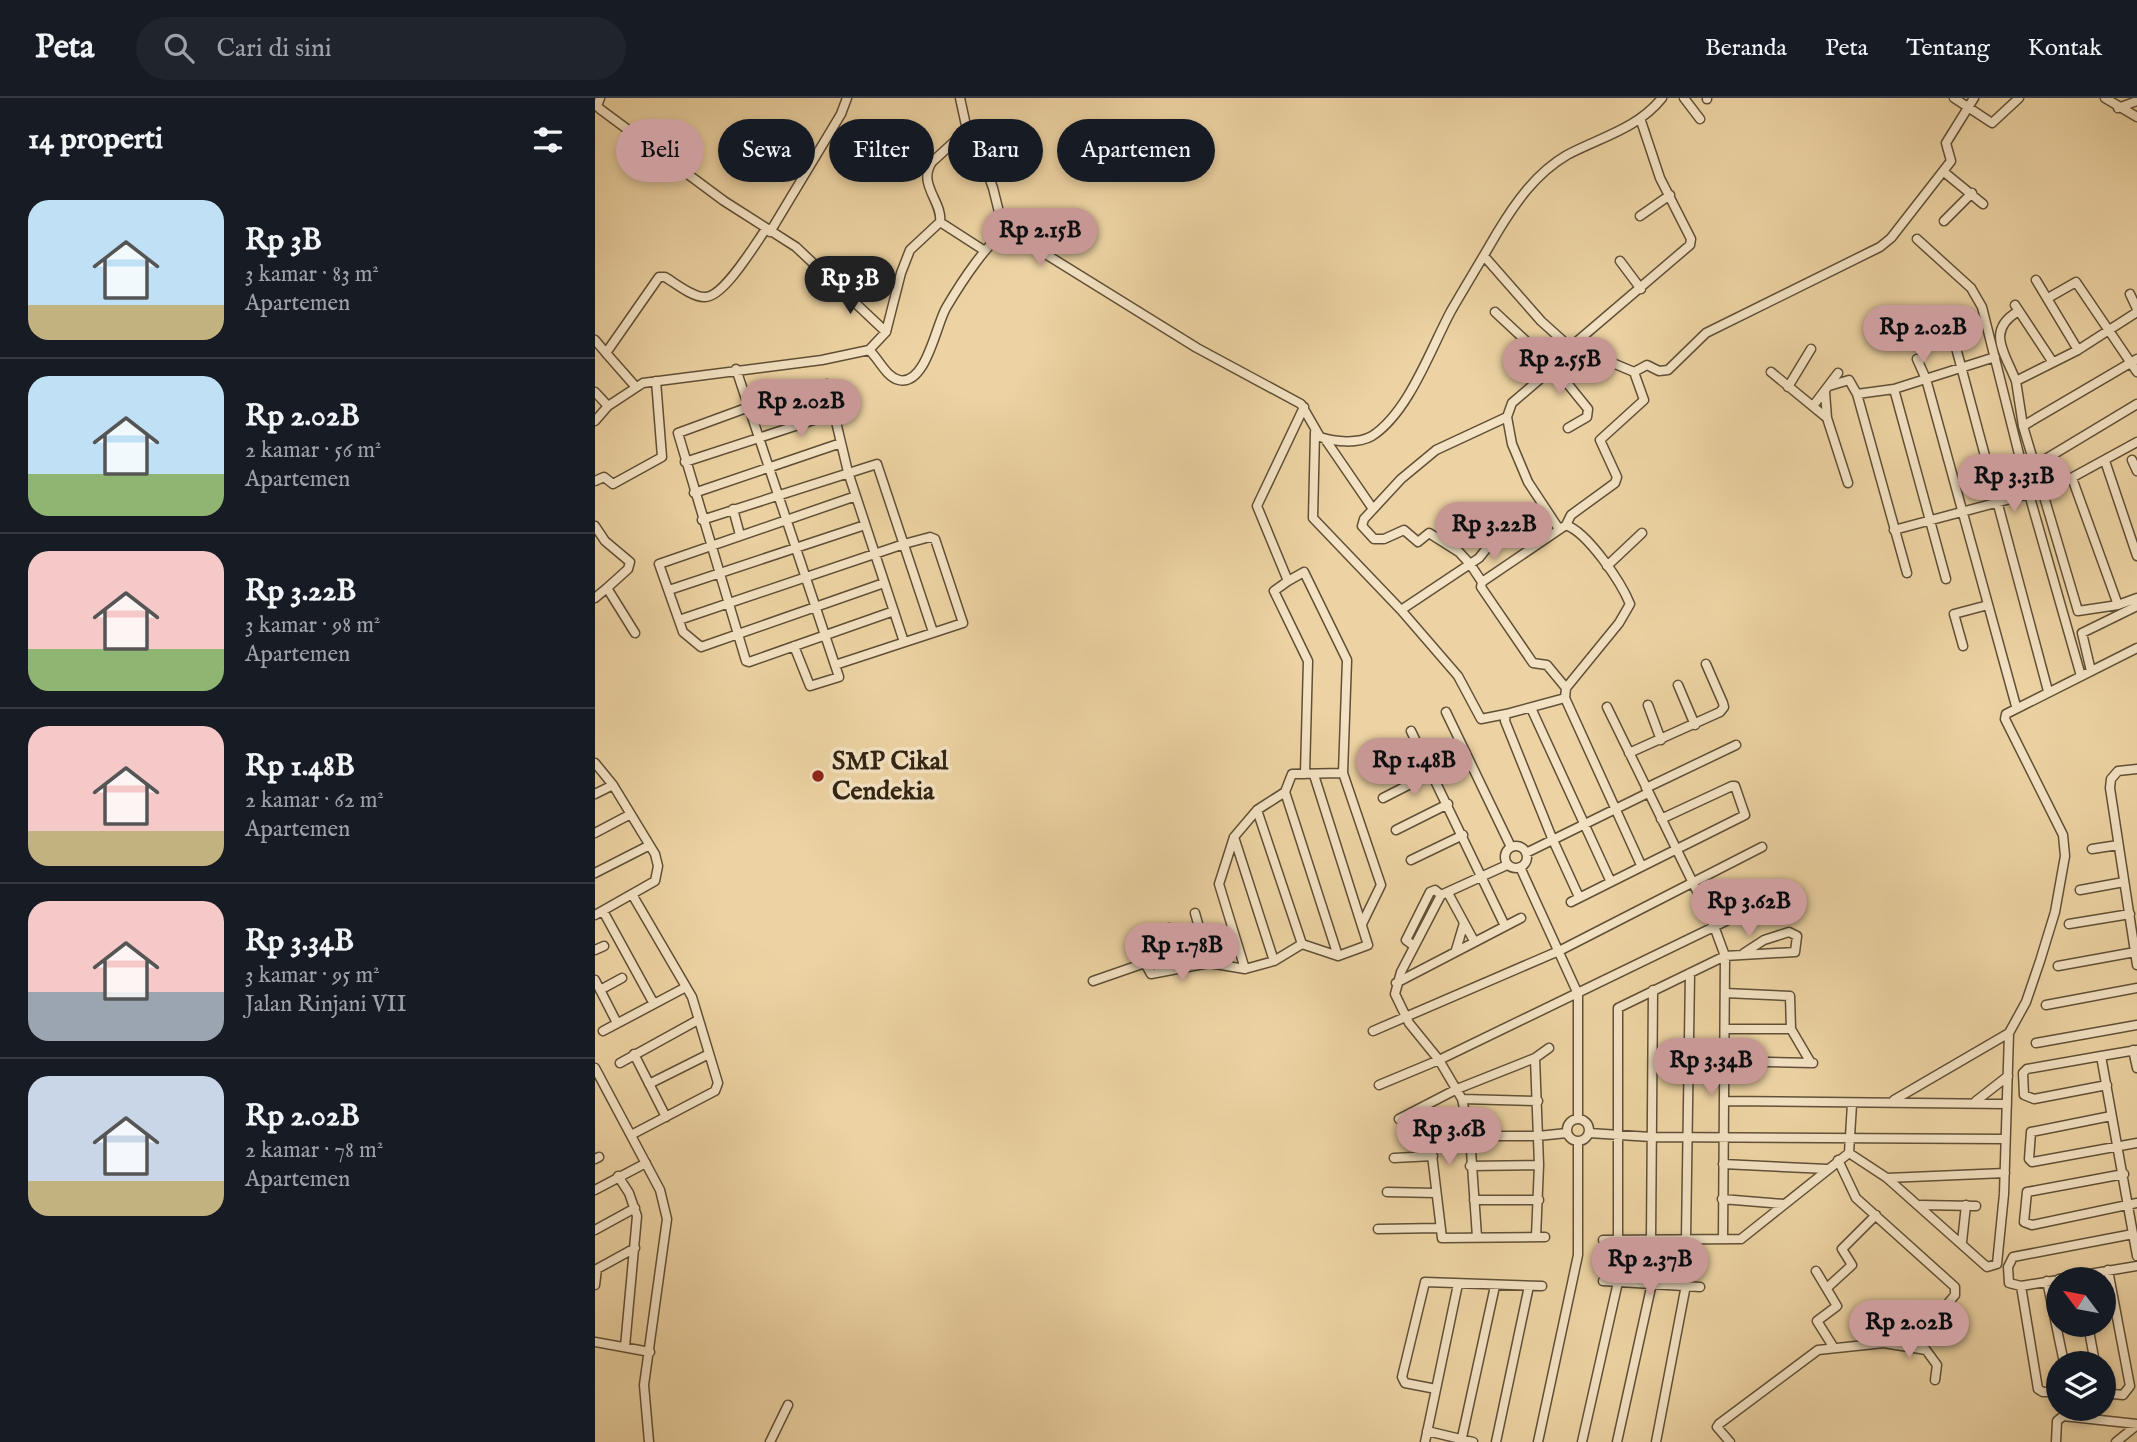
<!DOCTYPE html>
<html lang="id">
<head>
<meta charset="utf-8">
<style>
	:root { --surface:#171b24; --page:#20242c; --text:#f1f3f6; --muted:#9ea1a6; --line:#363941; --accent:#c59692 }
	body { margin:0; font-family:"IM FELL English",serif; background:var(--page); color:var(--text); height:100vh; display:flex; flex-direction:column; font-size:26px; white-space:nowrap }
	* { box-sizing:border-box; margin:0 }
	p { font-size:23px; color:var(--muted) }
	.icon { flex:none; width:38px; height:38px; fill:none; stroke:currentColor; stroke-width:2; stroke-linecap:round; stroke-linejoin:round }
	.map { position:relative; flex:1; overflow:hidden }
	.panel { display:flex; flex-direction:column; background:var(--surface); width:595px }
	.panel>* { flex:none }
	.top-card { position:absolute; left:21px; top:21px; width:665px; height:63px; display:flex; gap:14px }
	.needle { width:46px; rotate:302deg }
	.controls { position:absolute; left:1451px; top:1169px; display:grid; gap:14px }
	.controls a { display:grid; place-items:center; width:70px; height:70px; border-radius:50%; background:var(--surface); box-shadow:0 4px 10px #0003; font-size:35px }
	.price { position:absolute; translate:-50% -60px; padding:0 16px; border-radius:24px; background:var(--accent); color:#111; font-size:23px; line-height:46px; filter:drop-shadow(0 2px 4px #0008) }
	.price::after { content:''; position:absolute; left:50%; top:42px; width:21px; height:16px; margin-left:-10px; background:inherit; clip-path:polygon(0 0,100% 0,50% 100%) }
	.price.selected { background:#222; color:#fff }
	ul { padding:0; list-style:none }
	li { display:flex; align-items:center; gap:21px; height:175px; padding:0 28px }
	li+li { border-top:2px solid var(--line) }
	li span { display:grid; place-items:center; flex:none; width:196px; height:140px; border-radius:21px; color:#555 }
	li>.icon { margin-inline-start:auto }
	span .icon { width:84px; height:84px; fill:#fffc; stroke-width:1 }
	li b { font-size:30px }
	h2 { display:flex; justify-content:space-between; align-items:center; height:84px; padding:0 28px; font-size:30px }
	.tag { padding:0 24px; border-radius:32px; background:var(--surface); box-shadow:0 4px 10px #0003; font-size:24px; line-height:63px }
	.tag.selected { background:var(--accent); color:#111 }
	header { display:flex; align-items:center; gap:42px; box-sizing:border-box; height:98px; padding:0 35px; background:var(--surface); border-bottom:2px solid var(--line) }
	header strong { font-size:33px }
	nav { display:flex; gap:38px; margin-inline-start:auto; font-size:24px }
	.search { width:490px; height:63px; background:var(--page); display:flex; align-items:center; gap:18px; box-sizing:border-box; padding:0 24px; border-radius:38px; color:var(--muted); font-size:26px }
	main { display:flex; flex:1; min-height:0 }
	.map>svg:first-child { display:block }
</style>
</head>
<body>
<header>
<strong>Peta</strong>
<div class="search"><svg class="icon" aria-label="search" viewBox="0 0 24 24"><circle cx="10" cy="10" r="6"/><path d="M15 15l6 6"/></svg>Cari di sini</div>
<nav><a>Beranda</a><a>Peta</a><a>Tentang</a><a>Kontak</a></nav>
</header>
<main>
<section class="panel">
<h2>14 properti<svg class="icon" aria-label="filters" viewBox="0 0 24 24"><path d="M4 7h16M4 17h16"/><circle cx="9" cy="7" r="2"/><circle cx="15" cy="17" r="2"/></svg></h2>
<ul>
<li><span style="background:linear-gradient(#bfe0f5 75%,#c2b280 0)"><svg class="icon" aria-label="home" viewBox="0 0 24 24"><path d="M3 11l9-7 9 7M6 9v11h12V9"/></svg></span><div><b>Rp 3B</b><p>3 kamar · 83 m²</p><p>Apartemen</p></div></li>
<li><span style="background:linear-gradient(#bfe0f5 70%,#8fb573 0)"><svg class="icon" aria-label="home" viewBox="0 0 24 24"><path d="M3 11l9-7 9 7M6 9v11h12V9"/></svg></span><div><b>Rp 2.02B</b><p>2 kamar · 56 m²</p><p>Apartemen</p></div></li>
<li><span style="background:linear-gradient(#f6c9c9 70%,#8fb573 0)"><svg class="icon" aria-label="home" viewBox="0 0 24 24"><path d="M3 11l9-7 9 7M6 9v11h12V9"/></svg></span><div><b>Rp 3.22B</b><p>3 kamar · 98 m²</p><p>Apartemen</p></div></li>
<li><span style="background:linear-gradient(#f6c9c9 75%,#c2b280 0)"><svg class="icon" aria-label="home" viewBox="0 0 24 24"><path d="M3 11l9-7 9 7M6 9v11h12V9"/></svg></span><div><b>Rp 1.48B</b><p>2 kamar · 62 m²</p><p>Apartemen</p></div></li>
<li><span style="background:linear-gradient(#f6c9c9 65%,#9aa5b1 0)"><svg class="icon" aria-label="home" viewBox="0 0 24 24"><path d="M3 11l9-7 9 7M6 9v11h12V9"/></svg></span><div><b>Rp 3.34B</b><p>3 kamar · 95 m²</p><p>Jalan Rinjani VII</p></div></li>
<li><span style="background:linear-gradient(#c9d6e8 75%,#c2b280 0)"><svg class="icon" aria-label="home" viewBox="0 0 24 24"><path d="M3 11l9-7 9 7M6 9v11h12V9"/></svg></span><div><b>Rp 2.02B</b><p>2 kamar · 78 m²</p><p>Apartemen</p></div></li>
</ul>
</section>
<div class="map">
<svg width="1542" height="1344" viewBox="0 0 1542 1344">
	<rect width="100%" height="100%" fill="#edd3a3"/>
	<filter id="stains"><feTurbulence type="fractalNoise" baseFrequency=".00286" numOctaves="4"/><feColorMatrix values="0 0 0 0 .2 0 0 0 0 .09 0 0 0 0 .02 0 0 0 .5 -.17"/></filter>
	<radialGradient id="worn" r=".72"><stop offset=".6" stop-color="#630" stop-opacity="0"/><stop offset="1" stop-color="#630" stop-opacity=".3"/></radialGradient>
	<g fill="none" stroke-linecap="round" stroke-linejoin="round">
		<!-- minor casing -->
		<g stroke="#605037" stroke-width="11">
			<path id="minor" d="M5,0L2,8L5,11L129,103L201,149L291,234
				M365,0L372,32L386,57L398,90L409,134
				M1089,0L1105,21
				M1112,0V1
				M1359,0L1397,25L1424,0
				M1510,0L1542,19
				M1523,10L1542,3
				M318,57L337,64L372,32
				M1349,74L1388,106
				M1045,118L1075,97
				M1349,123L1377,95
				M345,124L390,153
				M175,134L246,16L252,0
				M1322,141L1376,190L1387,209L1434,396L1486,578
				M889,158L946,223L976,250
				M1025,163L1046,191
				M1441,182L1483,252
				M1535,196L1542,211
				M1453,200L1481,184L1542,274
				M1420,207L1457,263
				M900,214L959,269L993,311L992,319L973,330
				M1542,214L1483,252L1421,283L1428,328L1483,513L1523,507L1542,500
				M0,242L11,255
				M1360,246L1453,593
				M274,252C284,261 291,279 304,282C331,288 341,227 351,210C361,193 397,134 415,134L602,250L706,306L725,339C740,344 763,346 777,338C814,314 836,250 856,213C871,187 887,161 902,135C920,105 941,75 972,57C1006,39 1042,31 1067,0
				M1322,261L1331,281L1421,608
				M141,271L244,579L215,588L199,548
				M1039,274L1052,267L1064,273L1073,272L1111,235L1285,149L1296,140L1356,63L1351,45L1379,0
				M1176,274L1232,320L1253,385
				M1421,283C1410,255 1391,233 1422,214
				M40,288L11,255L64,179H70C80,185 97,199 109,199C128,201 160,146 171,131
				M1234,288L1254,282L1262,296L1312,475
				M1193,289L1216,251
				M1299,291L1351,481
				M0,294L13,308
				M1230,294L1232,320
				M1262,296L1299,291L1400,259
				M1218,308L1243,275
				M709,309L662,408L693,483L679,493L713,563L710,676
				M0,323L13,308L48,285L227,262L274,252L291,234L306,175L315,152L345,124C348,104 322,86 337,64
				M1428,328L1542,261
				M720,334L718,420L806,512L863,578L886,621L911,616
				M730,341L778,411
				M1537,362L1542,373
				M1510,363L1542,458
				M90,364L240,315
				M1439,368L1542,306
				M1477,380L1523,507
				M0,383L9,379L18,386L67,359L61,283
				M99,395L246,345
				M1447,396L1542,344
				M261,398L64,466L88,534L106,549L289,485
				M138,411L145,437
				M107,422L282,366L338,534
				M971,427L976,417L1020,385L1022,379L1005,342L1049,302L1039,274L1001,258L989,240
				M0,428L10,443L35,464L33,471L12,490L40,535
				M964,431L933,384L917,346L912,319L917,305L959,269L979,246L1095,147L1096,141L1065,80L1046,23
				M1299,432L1434,396
				M1012,468L1047,435
				M887,484L875,466L884,460L904,435
				M74,492L270,427
				M0,500L12,490
				M806,512L875,466L864,454L834,435L823,444L809,432L789,441H779L767,428L769,421L806,381L841,352L912,319
				M299,513L154,564L151,563L83,335L154,309L232,286L253,374L309,544
				M84,522L309,446L335,439L340,441L368,525L240,567
				M1368,548L1359,516L1393,507
				M1496,573L1487,535L1542,508
				M1083,587L1100,627
				M971,590L952,567L938,565L886,489L887,484L971,427C993,435 1026,484 1035,506L1024,525L971,590L970,600L1046,767
				M970,600L911,616L910,623L957,740L984,799
				M1053,607L1066,642
				M1012,609L1119,828L1130,858L1128,1141
				M936,610L1015,782
				M851,614L916,749
				M816,633L910,828
				M1034,655L1125,614L1129,609L1128,605L1111,566
				M0,665L18,687L60,756L63,768L60,783L0,817
				M787,667L825,650
				M1542,671L1523,673L1516,681L1515,690L1542,867
				M748,675L786,787L767,826
				M1051,690L1141,647
				M690,694L743,858L773,847L719,677
				M0,696L18,687
				M788,700L837,675
				M662,712L707,846L743,858
				M801,732L853,706
				M0,735L34,717
				M639,739L679,863L707,846
				M910 759a11 11 0 1 1 22 0a11 11 0 1 1-22 0Z
				M1497,751L1523,747
				M931,755L1053,695
				M816,762L868,737
				M925,769L983,896V1021
				M0,775L53,748
				M1485,792L1529,784
				M853,795L879,843
				M976,804L1150,717L1140,688H1137L1066,721
				M8,813L59,906
				M600,815L614,865
				M1474,826L1535,816
				M574,830L585,871
				M819,848L811,842L835,794L840,792L846,797
				M0,852L9,848
				M861,852L869,825
				M679,863L650,871L624,786L639,739L662,712L690,694L697,676L748,675L752,562L709,474L693,483
				M550,865L556,876L614,865L650,871
				M1463,868L1540,854
				M0,882L22,925
				M498,883L550,865L542,836
				M801,885L926,820
				M5,892L27,880
				M1130,895L1195,898L1196,931L1216,965
				M1451,907L1542,890
				M1130,931H1196
				M8,933L91,889
				M778,933L966,852L1167,749
				M1441,945L1542,927
				M1538,952L1542,970
				M1542,952L1506,958L1542,1158
				M39,956L71,1019
				M1506,958L1432,971L1428,975L1429,997L1439,1001L1512,987
				M940,960L944,1067L941,1139
				M1130,963L1218,965
				M25,965L103,922
				M0,970L65,1092L72,1121L49,1287L54,1344
				M54,986L114,956
				M784,987L844,962L1193,793
				M867,1001L943,1003
				M1299,1002L1414,935
				M1130,1003L1412,1006
				M1381,1003L1413,978
				M831,1007L847,1140L950,1139
				M1516,1018L1436,1034L1434,1061L1437,1064L1542,1045
				M804,1021L862,991L940,960L954,950
				M804,1021L833,1023
				M972 1032a11 11 0 1 1 22 0a11 11 0 1 1-22 0Z
				M994,1035L1056,1039L1410,1041
				M36,1037L120,993L123,985L97,899L38,798
				M875,1038H943L972,1035
				M1254,1055L1292,1080L1392,1169L1402,1166L1409,1096L1414,935L1431,904L1445,863L1460,814L1470,758L1468,737L1410,621L1411,616L1542,550
				M1254,1055L1257,1006
				M799,1060L838,1058
				M0,1061L4,1059
				M1243,1062L1261,1100L1360,1189V1197L1317,1248
				M1128,1066L1232,1071
				M875,1068L944,1067
				M1529,1076L1432,1094L1429,1124L1437,1127L1542,1105
				M23,1078L34,1095L42,1118L30,1249
				M1292,1080L1410,1075
				M0,1092L51,1065
				M792,1094L841,1095
				M1127,1101L1189,1106
				M879,1102H944
				M1326,1107L1381,1108
				M783,1131L844,1130
				M0,1132L40,1110
				M882,1139L875,1038L867,1001L844,962L814,925L800,896L806,874L846,797L912,767
				M1056,1141L1058,892
				M1091,1141L1095,875
				M1008,1142L1146,1141L1254,1055
				M1023,1143V910L1130,858L1200,854L1202,838L1194,834L1169,842L1149,855
				M1367,1144L1371,1107
				M0,1172L40,1150
				M1221,1173L1242,1208L1222,1223L1239,1250
				M1464,1181L1542,1168
				M1463,1182L1426,1188L1443,1291L1448,1294H1463
				M1008,1183L1105,1189
				M1452,1183L1469,1265
				M0,1187L2,1171
				M1426,1188L1414,1185L1413,1169L1418,1159L1538,1136
				M1233,1189L1257,1167L1247,1151L1281,1117
				M1493,1227L1500,1265
				M0,1244L55,1254
				M841,1291L810,1285L807,1279L830,1184L947,1188
				M1508,1295L1528,1297L1535,1288L1513,1172
				M832,1333L878,1344
				M175,1344L193,1307
				M830,1344L863,1186
				M866,1344L900,1188
				M901,1344L934,1188
				M943,1344L983,1157V1043
				M987,1344L1023,1184
				M1022,1344L1057,1185
				M1061,1344L1091,1187
				M1135,1344L1122,1329L1124,1326L1223,1252L1289,1245L1331,1252L1342,1267L1340,1282
				M1461,1344L1462,1323L1468,1318L1542,1326
				M1521,1344L1542,1327"/>
		</g>
		<!-- minor -->
		<use href="#minor" stroke="#f3e2c3" stroke-width="8"/>
	</g>
	<!-- markers -->
	<circle fill="#8f2418" stroke="#f3e2c3" stroke-width="2.5" cx="223" cy="678" r="7"/>
	<g text-anchor="middle" dominant-baseline="central" stroke-width="7" stroke-linejoin="round" paint-order="stroke">
		<!-- poi labels -->
		<g font-size="26" font-weight="bold" fill="#312413" stroke="#f3e2c3" text-anchor="start">
			<text x="237" y="663">SMP Cikal<tspan x="237" dy="30">Cendekia</tspan></text>
		</g>
	</g>
	<rect width="100%" height="100%" filter="url(#stains)"/>
	<rect width="100%" height="100%" fill="url(#worn)"/>
</svg>
<div class="controls">
<a><svg class="needle" viewBox="-14 -14 28 28"><path d="M0-13l5 13h-10z" fill="#e53935"/><path d="M0 13l5-13h-10z" fill="#9ea1a6"/></svg></a>
<a><svg class="icon" aria-label="layers" viewBox="0 0 24 24"><path d="M12 4l9 5-9 5-9-5zM3 14l9 5 9-5"/></svg></a>
</div>
<b class="price" style="left:445px;top:170px">Rp 2.15B</b>
<b class="price selected" style="left:255px;top:218px">Rp 3B</b>
<b class="price" style="left:1328px;top:267px">Rp 2.02B</b>
<b class="price" style="left:965px;top:299px">Rp 2.55B</b>
<b class="price" style="left:206px;top:341px">Rp 2.02B</b>
<b class="price" style="left:1419px;top:416px">Rp 3.31B</b>
<b class="price" style="left:899px;top:464px">Rp 3.22B</b>
<b class="price" style="left:819px;top:700px">Rp 1.48B</b>
<b class="price" style="left:1154px;top:841px">Rp 3.62B</b>
<b class="price" style="left:587px;top:885px">Rp 1.78B</b>
<b class="price" style="left:1116px;top:1000px">Rp 3.34B</b>
<b class="price" style="left:854px;top:1069px">Rp 3.6B</b>
<b class="price" style="left:1055px;top:1199px">Rp 2.37B</b>
<b class="price" style="left:1314px;top:1262px">Rp 2.02B</b>
<div class="top-card">
<a class="tag selected">Beli</a>
<a class="tag">Sewa</a>
<a class="tag">Filter</a>
<a class="tag">Baru</a>
<a class="tag">Apartemen</a>
</div>
</div>
</main>
</body>
</html>
